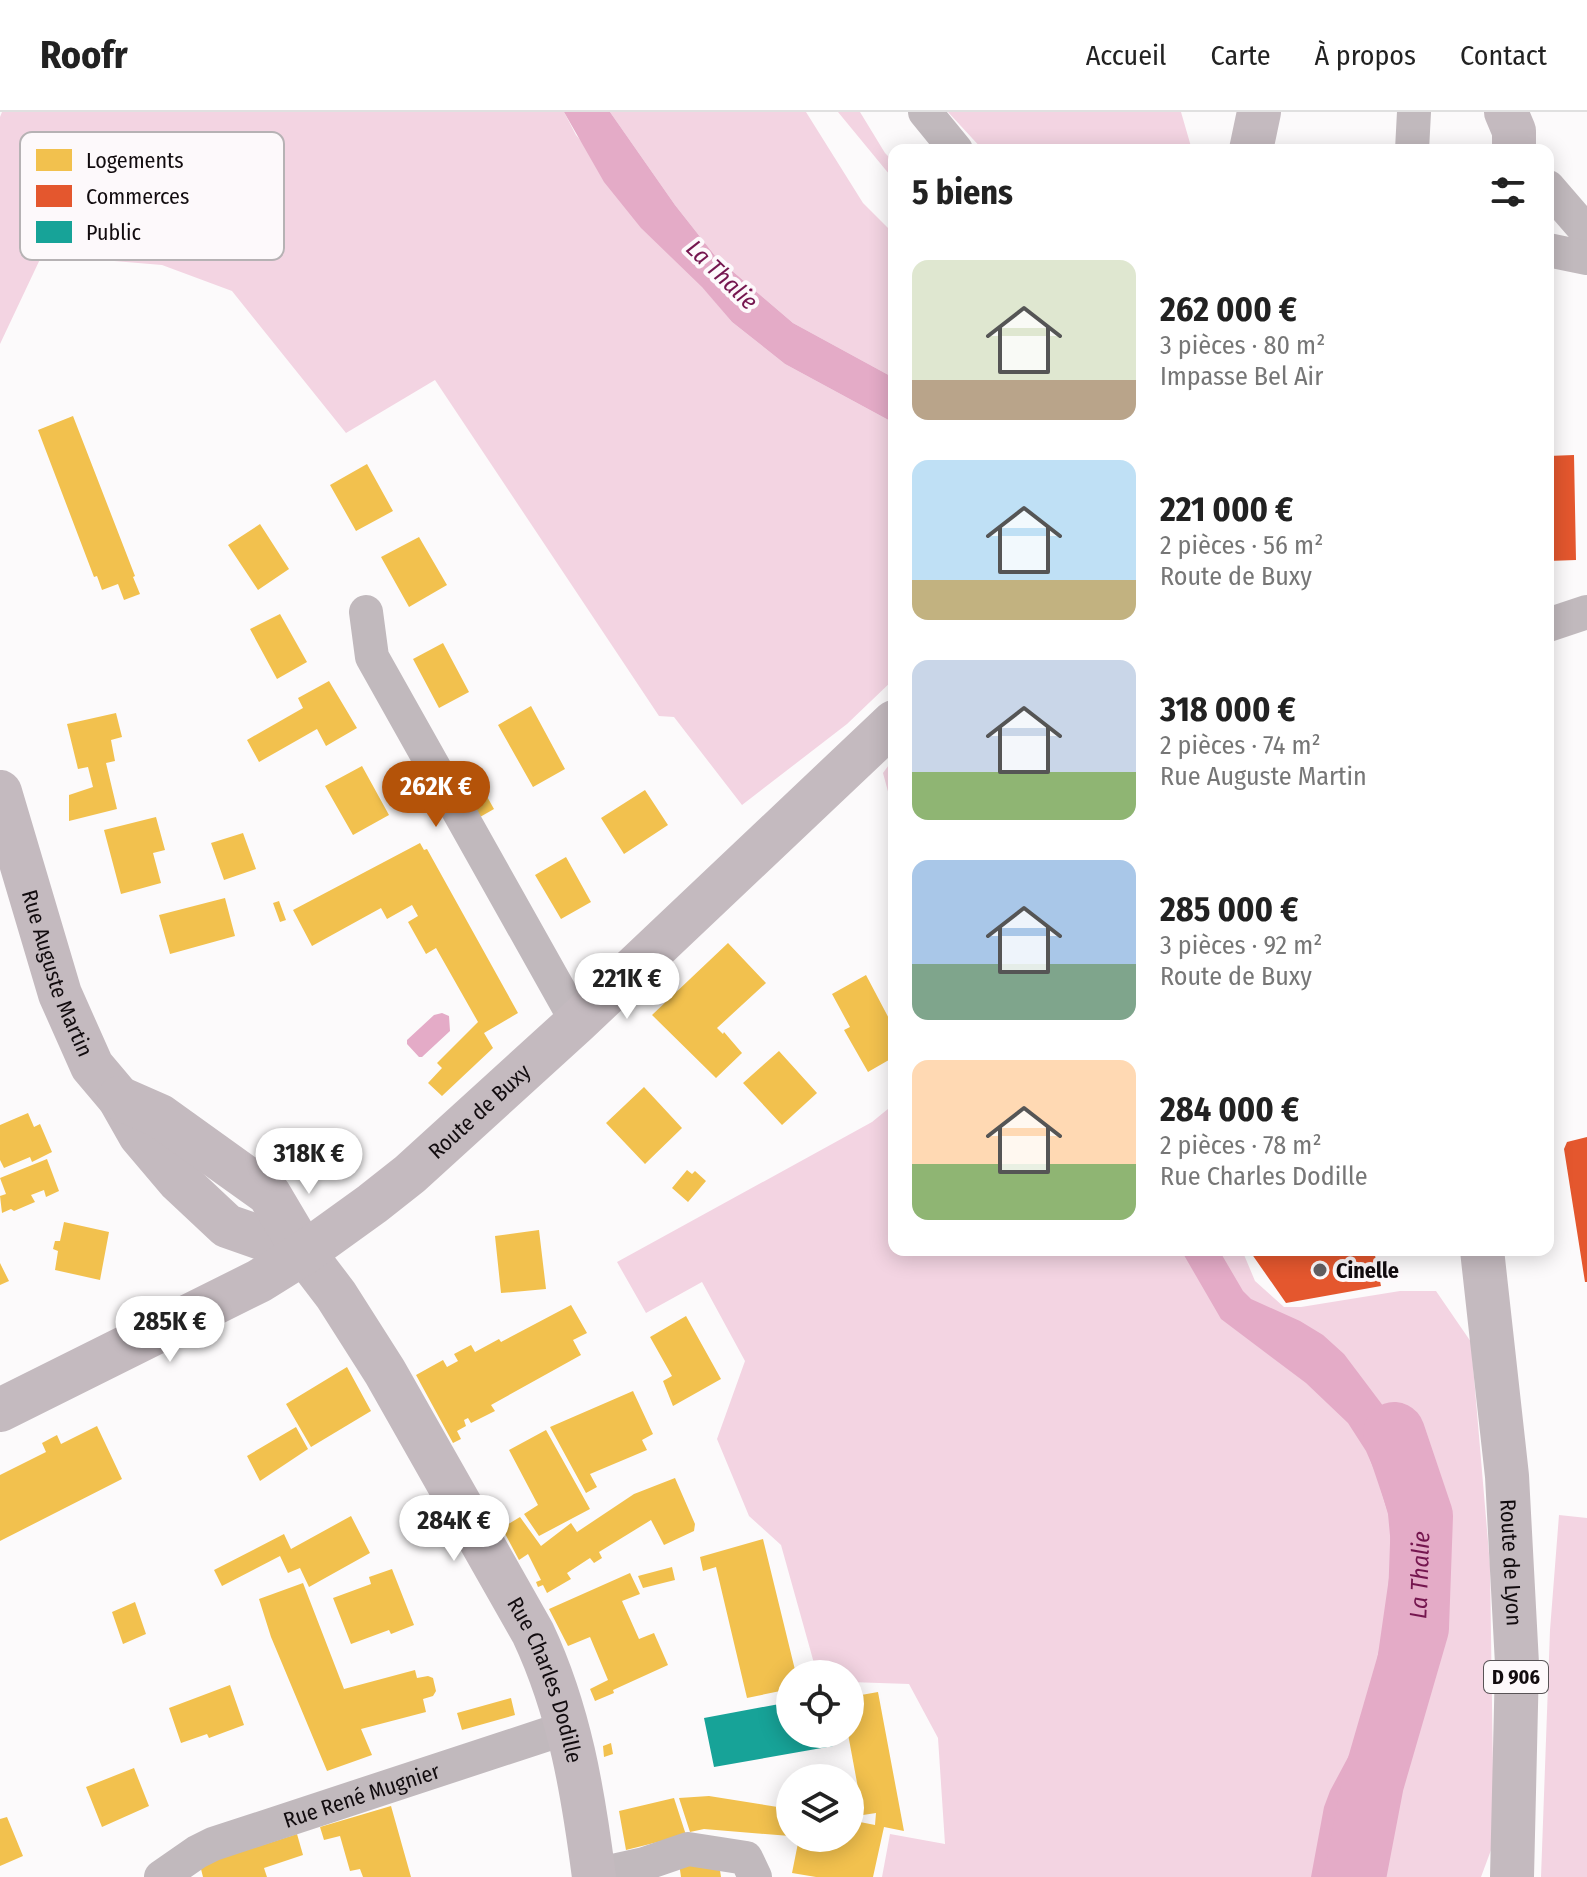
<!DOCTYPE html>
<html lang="fr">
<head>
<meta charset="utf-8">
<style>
	:root { --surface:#fff; --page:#f2f2f2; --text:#222; --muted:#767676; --line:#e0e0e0; --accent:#b45309 }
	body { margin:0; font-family:"Fira Sans Condensed",sans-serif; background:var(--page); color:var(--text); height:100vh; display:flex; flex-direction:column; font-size:30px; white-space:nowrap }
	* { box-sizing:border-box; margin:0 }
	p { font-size:26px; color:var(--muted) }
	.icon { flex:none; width:44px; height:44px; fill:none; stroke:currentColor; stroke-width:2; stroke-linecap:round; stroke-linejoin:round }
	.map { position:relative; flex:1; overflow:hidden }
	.drawer { position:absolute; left:888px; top:32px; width:666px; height:1112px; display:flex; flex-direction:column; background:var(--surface); border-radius:16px; box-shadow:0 4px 20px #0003 }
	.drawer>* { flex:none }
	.fabs { position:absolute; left:776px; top:1548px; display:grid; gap:16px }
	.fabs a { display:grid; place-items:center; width:88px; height:88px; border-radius:50%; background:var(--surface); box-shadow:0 4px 20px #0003; font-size:40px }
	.price { position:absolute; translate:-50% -68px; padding:0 18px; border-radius:28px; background:#fff; color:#222; font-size:26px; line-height:52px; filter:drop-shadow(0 2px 4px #0008) }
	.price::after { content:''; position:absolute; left:50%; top:48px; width:24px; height:18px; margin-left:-12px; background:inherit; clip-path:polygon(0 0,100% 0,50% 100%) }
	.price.on { background:var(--accent); color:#fff }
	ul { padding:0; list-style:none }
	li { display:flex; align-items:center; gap:24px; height:200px; padding:0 24px }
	li span { display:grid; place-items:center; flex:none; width:224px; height:160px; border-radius:16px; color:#555 }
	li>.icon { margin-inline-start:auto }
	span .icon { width:96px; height:96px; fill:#fffc; stroke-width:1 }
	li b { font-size:34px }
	h2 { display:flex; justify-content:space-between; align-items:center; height:96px; padding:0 24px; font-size:34px }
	header { display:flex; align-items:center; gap:48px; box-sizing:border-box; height:112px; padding:0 40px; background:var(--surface); border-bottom:2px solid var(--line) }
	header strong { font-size:38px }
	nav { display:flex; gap:44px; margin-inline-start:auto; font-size:28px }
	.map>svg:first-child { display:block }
</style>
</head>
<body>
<header>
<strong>Roofr</strong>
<nav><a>Accueil</a><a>Carte</a><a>À propos</a><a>Contact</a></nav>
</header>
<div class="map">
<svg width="1587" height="1765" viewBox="0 0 1587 1765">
	<rect width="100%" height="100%" fill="#fcfafb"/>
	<!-- green -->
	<path fill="#f3d4e2" d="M2,0H564L576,23L732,210L785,252L894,311V567L847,612L742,693L674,605L659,604L435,268L346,321L232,179L162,153L42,143L0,232V5Z
		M610,0H806L863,91L894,122V266L793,211L716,145L675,93Z
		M838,0H860L885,41L894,50V68Z
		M948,0H1181L1192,38H983Z
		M894,646V702L883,661Z
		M894,992V1138H1242L1255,1169L1284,1195H1301L1400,1179H1436L1471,1230L1490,1453L1494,1730L1481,1765H882L890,1722L945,1732L938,1626L909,1572L850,1570V1562H817L781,1433L749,1404L717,1327L745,1249L702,1170L646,1201L617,1150L872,1010Z
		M1559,1403L1587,1406V1765H1541L1550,1518Z"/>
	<!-- water -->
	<path fill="#e4abc7" d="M564,0H610L675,93L716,145L793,211L894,266V311L785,252L732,210L702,175L641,116L604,70Z
		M442,901L449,904L450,919L422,945H419L407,932V928L434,903Z
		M1181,1138H1219L1243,1179L1251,1187L1300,1209L1323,1223L1344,1242L1396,1311L1418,1376L1421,1455L1414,1542L1397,1623L1361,1722L1355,1765H1311L1324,1695L1330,1679L1361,1621L1374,1570L1392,1445L1388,1402L1377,1364L1366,1339L1348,1311L1306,1271L1221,1207Z"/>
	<!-- homes -->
	<path fill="#f2c14e" d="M73,304L135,464L133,465L140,482L124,488L118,472L102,478L97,464L94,465L38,318Z
		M367,352L393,399L356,419L330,373Z
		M260,412L289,457L258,478L228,433Z
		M419,425L447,473L409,495L381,445Z
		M280,502L307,550L277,567L250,517Z
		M443,531L469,580L439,596L413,547Z
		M329,569L357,616L326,634L317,617L259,650L247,628L303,596L298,586Z
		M531,594L565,657L533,675L498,613Z
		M116,601L122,625L111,628L115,649L106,651L117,697L69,709V683L93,675L88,655L78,657L67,612Z
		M468,651L494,697L480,705L454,659Z
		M362,654L389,703L353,723L325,674Z
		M645,678L668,713L624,742L601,706Z
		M156,705L165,738L153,741L161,771L121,782L104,718Z
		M243,721L256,757L224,768L211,731Z
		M420,731L424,738L427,737L518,901L484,921L493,936L442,984L428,971L442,956L437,951L478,910L436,836L426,842L408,810L418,804L412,793L387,807L381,796L312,834L293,798Z
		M566,745L591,790L561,807L535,763Z
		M225,786L235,824L170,842L159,803Z
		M279,789L286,808L280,810L273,791Z
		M728,831L766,871L717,916L723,922L724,920L742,941L716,966L652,903Z
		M866,863L894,916V945L868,960L844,918L850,915L832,882Z
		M779,939L817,981L782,1013L743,971Z
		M644,975L682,1016L645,1052L606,1011Z
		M28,1001L34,1015L40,1012L52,1040L32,1050L30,1045L4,1056L0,1048V1013Z
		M47,1047L59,1079L46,1085L44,1078L31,1083L35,1090L14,1099L11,1097L2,1101L0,1084L6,1082L0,1066Z
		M687,1058L692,1062L695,1059L706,1069L688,1090L672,1076Z
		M64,1110L109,1120L100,1168L55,1158L58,1139L53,1137L55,1129H60Z
		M539,1118L546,1177L501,1181L495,1124Z
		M0,1151L9,1169L0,1173Z
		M571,1193L587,1221L573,1228L581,1243L491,1293L495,1299L471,1311L468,1306L464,1308L466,1314L457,1319L461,1327L453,1331L416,1263L443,1248L447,1255L458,1249L454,1242L471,1233L475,1240L499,1227L501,1230Z
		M686,1204L721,1267L673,1294L663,1269L672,1264L650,1225Z
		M347,1255L371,1299L311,1335L286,1292Z
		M633,1279L653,1322L642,1328L647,1338L590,1362L597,1375L586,1381L550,1315Z
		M97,1314L122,1367L0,1429V1363L46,1340L42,1331L57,1323L61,1332Z
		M296,1315L308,1337L260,1369L247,1344Z
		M546,1318L590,1397L539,1424L524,1402L538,1393L509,1338Z
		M675,1366L695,1412L694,1419L664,1433L651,1408L599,1440L602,1446L594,1451L590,1446L567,1461L571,1467L547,1481L543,1473L538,1475L536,1470L541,1468L528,1442L519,1448L502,1416L520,1405L541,1434L571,1411L577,1420L634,1382Z
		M351,1404L370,1441L309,1475L300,1456L288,1461L280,1444L222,1474L214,1458L284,1422L291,1437Z
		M763,1427L796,1562H790V1577L747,1586L716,1455L703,1459L700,1445Z
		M672,1455L675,1468L643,1476L638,1464Z
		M392,1457L414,1513L391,1522L389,1518L351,1532L333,1486L371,1472L369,1465Z
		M630,1461L640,1482L622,1489L639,1527L654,1521L668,1553L613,1578L614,1581L595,1589L590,1577L608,1568L590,1525L568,1534L549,1497Z
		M303,1471L344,1577L415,1558L417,1566L428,1564L433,1566L436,1579L433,1584L423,1587L426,1600L361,1617L372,1643L327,1659L271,1525L259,1487Z
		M135,1490L146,1522L123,1532L112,1500Z
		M230,1573L244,1613L209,1626L207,1622L181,1631L169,1596Z
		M878,1580L904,1719L884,1715L873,1765H816L792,1761L799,1726H850V1708L875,1713L876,1701L863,1703L848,1622H850V1585Z
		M511,1586L515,1603L462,1618L457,1601Z
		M611,1631L613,1642L604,1645L603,1634Z
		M134,1656L149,1694L102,1715L86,1675Z
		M709,1684L790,1697V1724L704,1717L690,1720L679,1686Z
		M674,1686L686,1723L626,1738L619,1699Z
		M391,1694L411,1765H363L360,1757L350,1759L340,1724L324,1728L320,1715Z
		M7,1705L23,1744L0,1754V1707Z
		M297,1722L303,1743L264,1756L267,1765H203L200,1753Z
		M718,1745L721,1765H681L679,1751Z"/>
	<!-- shops -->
	<path fill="#e4572e" d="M1574,343L1576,448L1548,449V344Z
		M1587,1025V1170H1585L1564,1037L1567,1030Z
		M1249,1138H1374L1381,1174L1286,1191Z"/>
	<!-- public -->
	<path fill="#17a398" d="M790,1590V1622L851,1623L832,1627L833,1634L714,1655L704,1606Z"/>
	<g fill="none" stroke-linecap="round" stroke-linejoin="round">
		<!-- river -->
		<path stroke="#e4abc7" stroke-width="62" id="s1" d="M1355,1765L1373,1671L1418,1516L1422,1404L1394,1321"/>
		<!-- minor -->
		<g stroke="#c1b9bd" stroke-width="34">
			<path d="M925,0L956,38"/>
			<path d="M1412,38L1414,0"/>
			<path d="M1548,75L1587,120"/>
			<path d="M1548,138L1587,146"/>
			<path d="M366,500L372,545L577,910"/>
			<path d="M1548,513L1587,500"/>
			<path d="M594,1763L644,1752L688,1737L746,1746L755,1765"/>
			<path id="s2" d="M161,1765L197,1740L213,1732L569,1615"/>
		</g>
		<!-- major -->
		<g stroke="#c4babf" stroke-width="44">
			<path d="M1506,0L1514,19V38"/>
			<path d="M1251,38L1259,0"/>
			<path id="s3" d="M0,680L60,882L92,954L119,986L140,1023L179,1069L227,1114L304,1141"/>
			<path id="s4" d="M119,986L160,1004L269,1082L304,1141L336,1183L385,1260L533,1521C570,1600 583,1680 594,1765"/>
			<path id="s5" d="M1482,1138L1507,1364L1517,1552L1512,1765"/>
			<path id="s6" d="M0,1298L259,1169L304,1141L372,1092L410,1062L577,910L894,610"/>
		</g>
	</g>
	<!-- markers -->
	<circle fill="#645f62" stroke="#fdf9fb" stroke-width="3" cx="1320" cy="1158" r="8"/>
	<g text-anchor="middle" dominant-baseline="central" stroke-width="8" stroke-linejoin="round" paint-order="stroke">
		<!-- shield labels -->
		<rect fill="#fdf9fb" stroke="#585356" stroke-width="2" x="1484" y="1549" width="64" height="32" rx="6"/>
		<g font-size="20" font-weight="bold" fill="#120c0f">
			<text x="1516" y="1565">D 906</text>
		</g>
		<!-- street labels -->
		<g font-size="22" fill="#120c0f" stroke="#fdf9fb">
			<text stroke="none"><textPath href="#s3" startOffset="190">Rue Auguste Martin</textPath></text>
			<text stroke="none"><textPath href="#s6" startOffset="568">Route de Buxy</textPath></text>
			<text stroke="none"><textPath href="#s5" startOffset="314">Route de Lyon</textPath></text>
			<text stroke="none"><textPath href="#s4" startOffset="740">Rue Charles Dodille</textPath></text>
			<text stroke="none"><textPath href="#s2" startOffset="218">Rue René Mugnier</textPath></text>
		</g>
		<!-- poi labels -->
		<g font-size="22" font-weight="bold" fill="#120c0f" stroke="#fdf9fb" text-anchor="start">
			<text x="1336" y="1158">Cinelle</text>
		</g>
		<!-- water labels -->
		<g font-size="24" font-style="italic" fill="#75164f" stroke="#fdf9fb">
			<text transform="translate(722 163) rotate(44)">La Thalie</text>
			<text stroke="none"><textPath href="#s1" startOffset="310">La Thalie</textPath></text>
		</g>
	</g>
	<!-- legend -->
	<rect x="20" y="20" width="264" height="128" rx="12" fill="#fdf9fb" stroke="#b6b2b4" stroke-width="2"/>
	<rect x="36" y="37" width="36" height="22" fill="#f2c14e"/>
	<rect x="36" y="73" width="36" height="22" fill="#e4572e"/>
	<rect x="36" y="109" width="36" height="22" fill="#17a398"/>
	<g font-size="22" fill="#120c0f">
		<text x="86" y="56">Logements</text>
		<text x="86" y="92">Commerces</text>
		<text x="86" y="128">Public</text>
	</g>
</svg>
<div class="fabs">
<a><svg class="icon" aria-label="locate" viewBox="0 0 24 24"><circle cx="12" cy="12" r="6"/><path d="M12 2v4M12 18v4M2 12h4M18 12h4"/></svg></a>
<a><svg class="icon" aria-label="layers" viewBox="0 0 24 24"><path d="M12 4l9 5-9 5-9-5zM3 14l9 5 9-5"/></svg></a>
</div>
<b class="price on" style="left:436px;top:717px">262K €</b>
<b class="price" style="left:627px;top:909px">221K €</b>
<b class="price" style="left:309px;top:1084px">318K €</b>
<b class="price" style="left:170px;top:1252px">285K €</b>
<b class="price" style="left:454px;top:1451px">284K €</b>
<section class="drawer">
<h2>5 biens<svg class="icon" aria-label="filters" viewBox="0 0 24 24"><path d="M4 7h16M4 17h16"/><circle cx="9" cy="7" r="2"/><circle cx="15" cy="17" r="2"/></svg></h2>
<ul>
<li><span style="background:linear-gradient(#dfe7d0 75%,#b9a48a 0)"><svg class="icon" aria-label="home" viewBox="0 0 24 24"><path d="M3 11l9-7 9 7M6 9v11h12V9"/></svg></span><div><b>262 000 €</b><p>3 pièces · 80 m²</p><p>Impasse Bel Air</p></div></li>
<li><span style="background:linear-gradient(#bfe0f5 75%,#c2b280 0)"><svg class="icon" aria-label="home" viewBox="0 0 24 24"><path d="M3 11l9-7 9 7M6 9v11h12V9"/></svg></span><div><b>221 000 €</b><p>2 pièces · 56 m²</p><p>Route de Buxy</p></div></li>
<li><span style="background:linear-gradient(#c9d6e8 70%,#8fb573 0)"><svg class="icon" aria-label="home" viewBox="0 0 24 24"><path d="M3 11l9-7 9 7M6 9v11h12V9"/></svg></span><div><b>318 000 €</b><p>2 pièces · 74 m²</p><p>Rue Auguste Martin</p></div></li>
<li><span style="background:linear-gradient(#a9c7e8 65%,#7fa58c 0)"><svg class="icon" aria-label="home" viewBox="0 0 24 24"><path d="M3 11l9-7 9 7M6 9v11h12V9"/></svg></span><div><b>285 000 €</b><p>3 pièces · 92 m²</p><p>Route de Buxy</p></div></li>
<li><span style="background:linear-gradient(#ffd9b3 65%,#8fb573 0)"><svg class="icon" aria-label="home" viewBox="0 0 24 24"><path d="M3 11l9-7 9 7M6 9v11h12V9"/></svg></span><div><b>284 000 €</b><p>2 pièces · 78 m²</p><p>Rue Charles Dodille</p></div></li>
</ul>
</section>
</div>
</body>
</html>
